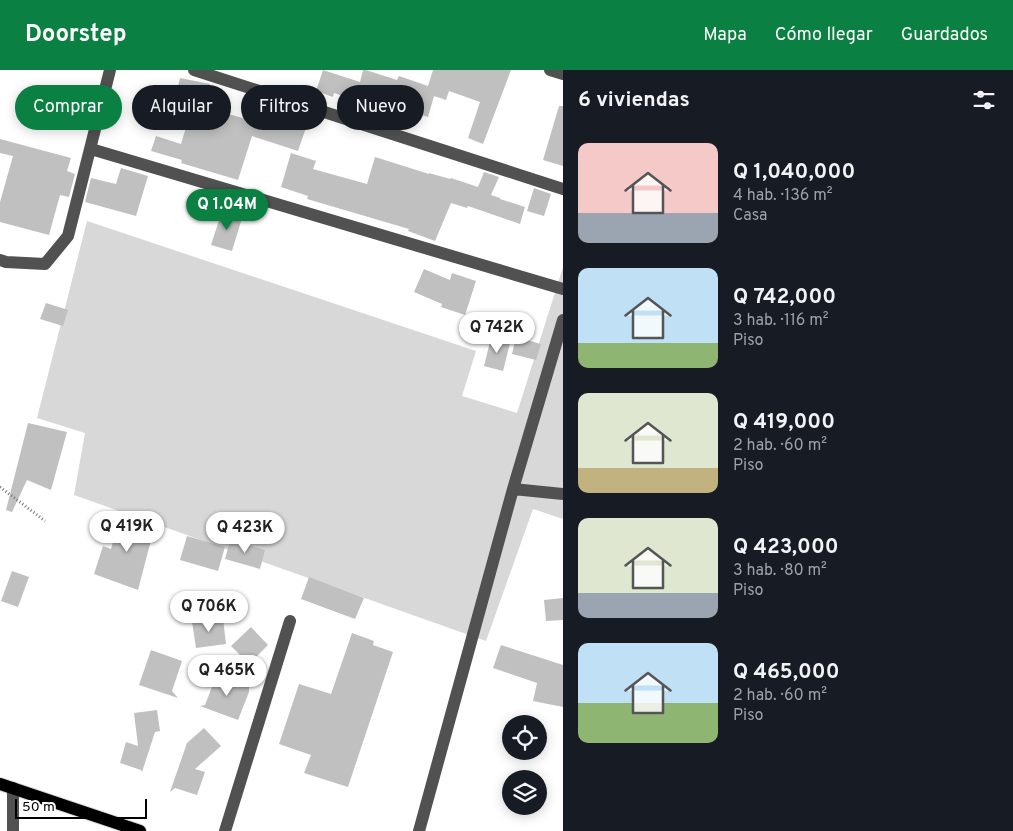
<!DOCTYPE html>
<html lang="es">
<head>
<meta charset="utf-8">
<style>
	:root { --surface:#171b24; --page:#242831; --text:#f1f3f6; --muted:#9ea1a6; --accent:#0b8043 }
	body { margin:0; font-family:Overpass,sans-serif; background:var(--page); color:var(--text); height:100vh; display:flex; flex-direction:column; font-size:19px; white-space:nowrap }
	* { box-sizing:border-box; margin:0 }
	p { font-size:16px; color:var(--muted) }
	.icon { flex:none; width:28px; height:28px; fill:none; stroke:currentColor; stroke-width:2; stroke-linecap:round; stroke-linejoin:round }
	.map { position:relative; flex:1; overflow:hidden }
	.sheet { display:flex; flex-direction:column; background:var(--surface); width:450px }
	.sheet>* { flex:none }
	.top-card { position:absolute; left:15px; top:15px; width:472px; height:45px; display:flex; gap:10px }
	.controls { position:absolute; left:502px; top:645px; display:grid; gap:10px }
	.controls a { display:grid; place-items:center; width:45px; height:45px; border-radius:50%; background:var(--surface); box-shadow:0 2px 12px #0003; font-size:25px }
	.scale { position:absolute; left:15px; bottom:12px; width:132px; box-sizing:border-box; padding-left:5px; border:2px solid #000; border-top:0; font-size:14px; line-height:18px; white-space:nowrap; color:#000; -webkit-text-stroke:4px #fff; paint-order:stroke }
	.price { position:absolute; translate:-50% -42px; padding:0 11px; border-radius:18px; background:#fff; color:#222; font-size:16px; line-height:32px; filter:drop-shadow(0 1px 2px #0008) }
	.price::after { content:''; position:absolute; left:50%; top:30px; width:15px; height:11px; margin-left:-8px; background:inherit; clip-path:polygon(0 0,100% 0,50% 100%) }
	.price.active { background:var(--accent); color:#fff }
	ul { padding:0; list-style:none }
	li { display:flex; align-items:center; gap:15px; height:125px; padding:0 15px }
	li span { display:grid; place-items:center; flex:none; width:140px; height:100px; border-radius:10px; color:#555 }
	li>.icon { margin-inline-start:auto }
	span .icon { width:60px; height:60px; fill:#fffc; stroke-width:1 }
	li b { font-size:21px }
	h2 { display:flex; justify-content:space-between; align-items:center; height:60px; padding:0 15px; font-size:21px }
	.tag { padding:0 18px; border-radius:22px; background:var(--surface); box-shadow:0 2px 12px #0003; font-size:18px; line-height:45px }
	.tag.active { background:var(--accent); color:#fff }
	header { display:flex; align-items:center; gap:30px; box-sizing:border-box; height:70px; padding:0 25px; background:var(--accent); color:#fff }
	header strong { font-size:24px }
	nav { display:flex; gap:28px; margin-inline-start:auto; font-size:18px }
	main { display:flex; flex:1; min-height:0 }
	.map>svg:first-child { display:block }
</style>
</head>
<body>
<header>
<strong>Doorstep</strong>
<nav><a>Mapa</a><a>Cómo llegar</a><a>Guardados</a></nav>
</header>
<main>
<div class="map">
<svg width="563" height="761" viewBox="0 0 563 761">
	<rect width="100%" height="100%" fill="#fff"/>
	<!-- green -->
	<path fill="#d8d8d8" d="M87,151L476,281L462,326L517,343L563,197V449L533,439L486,571L74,425L85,363L37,348Z"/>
	<!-- building -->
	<path fill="#c0c0c0" d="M323,0L360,12L363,0H366L397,10L399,6L428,16L433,0H511L483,74L468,68L480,32L449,21L446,30L434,26L428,47L413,42L410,53L397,48L398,44L334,23L333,27L316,21Z
		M180,8L210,14L205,37L256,52L262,30L310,46L298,81L252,66L238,110L181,93L182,90L151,81L156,66L181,74L193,34L175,30Z
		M559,36H563V96L543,90Z
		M0,69L71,88L67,101L75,104L69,127L60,125L49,165L0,152V132L13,86L0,83Z
		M291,83L316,91L313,99L367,114L375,87L429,104V103L450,109L451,108L478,117L484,102L499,107L491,125L500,128V129L525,137L520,154L468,136L467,138L451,133L435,171L408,161L409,159L307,129L308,126L281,117Z
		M121,98L148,106L136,146L85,132L91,108L116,114Z
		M534,118L551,124L544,146L527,141Z
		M222,141L242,148L232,181L211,175Z
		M424,199L450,210L452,203L476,211L465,245L441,237L442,234L414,222Z
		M46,233L68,240L63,256L40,249Z
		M516,267L541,274L536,290L512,284Z
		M491,268L510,273L503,301L484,296Z
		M28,353L67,362L51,420L27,410L12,442L6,440Z
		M121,445L155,455L138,520L94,504L103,476L111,479Z
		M187,466L225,477L218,501L180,490Z
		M230,470L265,480L260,499L225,489Z
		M12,501L29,507L18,537L1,531Z
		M309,507L364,528L355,549L301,529Z
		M563,528V550L546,551L544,530Z
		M223,548L226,574L196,578L192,552Z
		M251,557L268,575L249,594L231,576Z
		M352,563L374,571L373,575L393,582L348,717L304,703L311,685L279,674L299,614L331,624Z
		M501,575L563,595V637L533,631L537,613L493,598Z
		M151,580L182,591L172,621L178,628L139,615Z
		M217,604L249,616V622L238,650L200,636L205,635Z
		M157,640L160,661L155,662L142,702L141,700L120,693L126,672L138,676L134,643Z
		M204,658L221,676L195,699L205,702L197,725L175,718L170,722L187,673Z"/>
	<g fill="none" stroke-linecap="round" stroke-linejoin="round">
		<!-- major casing -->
		<g stroke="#dbdbdb" stroke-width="14">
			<path id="major" d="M0,714L140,761"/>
		</g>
		<!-- path -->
		<path stroke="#737373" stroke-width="3" stroke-dasharray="1 2.5" stroke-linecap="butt" d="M0,417L45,451"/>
		<!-- minor -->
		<path stroke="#515151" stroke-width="12" d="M194,0L563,119
			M550,0L563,4
			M91,79L563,219
			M0,190L6,192L45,194L68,166L110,0
			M513,419L563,424
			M13,761V718
			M225,761L290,551
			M419,761L513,419L563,250"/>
		<!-- major -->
		<use href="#major" stroke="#000" stroke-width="12"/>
	</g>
</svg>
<div class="controls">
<a><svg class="icon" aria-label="locate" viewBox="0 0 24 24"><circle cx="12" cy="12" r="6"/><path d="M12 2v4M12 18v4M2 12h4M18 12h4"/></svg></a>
<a><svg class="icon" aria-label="layers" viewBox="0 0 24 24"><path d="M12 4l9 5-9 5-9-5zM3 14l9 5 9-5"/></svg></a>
</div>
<div class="scale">50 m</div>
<b class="price active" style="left:227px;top:161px">Q 1.04M</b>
<b class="price" style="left:497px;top:284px">Q 742K</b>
<b class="price" style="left:127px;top:483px">Q 419K</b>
<b class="price" style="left:245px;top:484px">Q 423K</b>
<b class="price" style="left:209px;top:563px">Q 706K</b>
<b class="price" style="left:227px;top:627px">Q 465K</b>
<div class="top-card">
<a class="tag active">Comprar</a>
<a class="tag">Alquilar</a>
<a class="tag">Filtros</a>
<a class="tag">Nuevo</a>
</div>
</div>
<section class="sheet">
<h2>6 viviendas<svg class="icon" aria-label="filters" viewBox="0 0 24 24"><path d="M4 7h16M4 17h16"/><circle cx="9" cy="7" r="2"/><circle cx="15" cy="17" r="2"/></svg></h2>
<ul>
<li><span style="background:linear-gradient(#f6c9c9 70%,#9aa5b1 0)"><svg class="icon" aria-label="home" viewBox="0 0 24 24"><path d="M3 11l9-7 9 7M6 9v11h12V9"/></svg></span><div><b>Q 1,040,000</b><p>4 hab. · 136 m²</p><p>Casa</p></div></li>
<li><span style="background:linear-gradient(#bfe0f5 75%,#8fb573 0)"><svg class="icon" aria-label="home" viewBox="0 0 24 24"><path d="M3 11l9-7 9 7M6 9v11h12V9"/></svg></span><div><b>Q 742,000</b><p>3 hab. · 116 m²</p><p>Piso</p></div></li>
<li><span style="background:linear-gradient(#dfe7d0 75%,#c2b280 0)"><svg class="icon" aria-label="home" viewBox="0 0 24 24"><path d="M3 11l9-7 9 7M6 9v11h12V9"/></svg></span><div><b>Q 419,000</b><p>2 hab. · 60 m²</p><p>Piso</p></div></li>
<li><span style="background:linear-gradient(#dfe7d0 75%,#9aa5b1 0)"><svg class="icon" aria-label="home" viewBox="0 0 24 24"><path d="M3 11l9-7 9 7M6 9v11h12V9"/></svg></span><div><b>Q 423,000</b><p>3 hab. · 80 m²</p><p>Piso</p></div></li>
<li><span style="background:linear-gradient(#bfe0f5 60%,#8fb573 0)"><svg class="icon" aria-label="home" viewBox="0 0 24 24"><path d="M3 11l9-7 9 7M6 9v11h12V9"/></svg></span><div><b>Q 465,000</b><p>2 hab. · 60 m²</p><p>Piso</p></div></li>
</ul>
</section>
</main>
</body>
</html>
